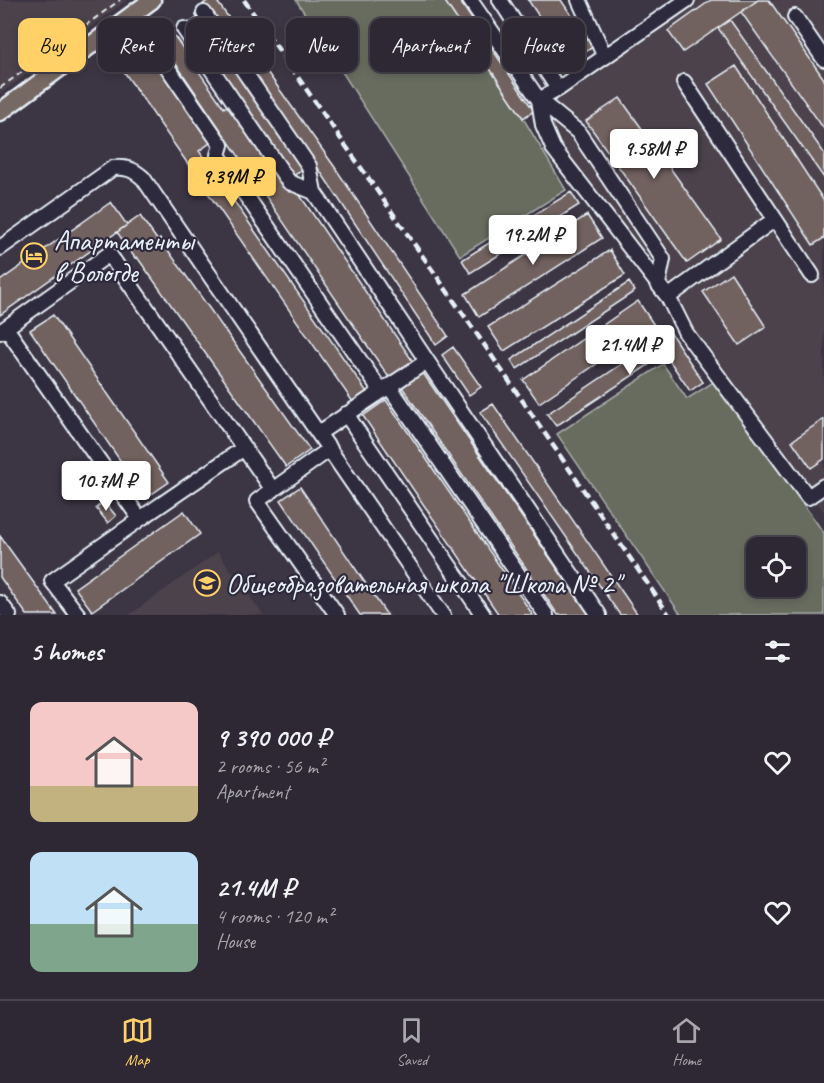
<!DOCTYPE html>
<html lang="en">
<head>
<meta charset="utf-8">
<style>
	:root { --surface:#2d2833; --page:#35303b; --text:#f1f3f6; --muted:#a7a6ac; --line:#48444e; --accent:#ffd166 }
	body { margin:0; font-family:Caveat,sans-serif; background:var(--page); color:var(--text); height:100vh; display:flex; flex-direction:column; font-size:22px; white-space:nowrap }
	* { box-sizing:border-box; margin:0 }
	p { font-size:20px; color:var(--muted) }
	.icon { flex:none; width:33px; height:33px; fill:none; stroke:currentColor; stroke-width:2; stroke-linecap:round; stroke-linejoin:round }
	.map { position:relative; height:615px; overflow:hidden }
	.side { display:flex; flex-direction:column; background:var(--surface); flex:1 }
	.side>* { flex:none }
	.banner { position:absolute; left:18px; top:18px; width:789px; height:54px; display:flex; gap:12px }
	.buttons { position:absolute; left:746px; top:537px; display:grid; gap:12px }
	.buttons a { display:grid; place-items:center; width:60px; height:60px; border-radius:12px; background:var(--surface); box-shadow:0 3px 9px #0003,0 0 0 2px var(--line); font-size:30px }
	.price { position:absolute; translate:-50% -51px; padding:0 14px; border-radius:6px; background:#fff; color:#222; font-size:20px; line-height:39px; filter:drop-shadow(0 2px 3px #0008) }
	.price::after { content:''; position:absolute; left:50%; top:36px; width:18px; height:14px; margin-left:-9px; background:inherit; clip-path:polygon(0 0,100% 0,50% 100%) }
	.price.on { background:var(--accent); color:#111 }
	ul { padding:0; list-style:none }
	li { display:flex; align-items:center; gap:18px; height:150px; padding:0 30px }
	li span { display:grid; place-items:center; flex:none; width:168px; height:120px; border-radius:12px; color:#555 }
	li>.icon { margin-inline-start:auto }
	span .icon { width:72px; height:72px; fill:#fffc; stroke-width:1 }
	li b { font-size:26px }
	h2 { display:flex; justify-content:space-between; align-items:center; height:72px; padding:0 30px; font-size:26px }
	.chip { padding:0 21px; border-radius:12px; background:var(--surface); box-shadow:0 3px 9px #0003,0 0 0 2px var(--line); font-size:21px; line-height:54px }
	.chip.on { background:var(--accent); color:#111 }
	.tab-bar { display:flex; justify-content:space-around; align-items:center; height:84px; border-top:2px solid var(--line); background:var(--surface); font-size:16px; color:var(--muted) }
	.tab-bar a { display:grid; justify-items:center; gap:3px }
	.tab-bar .on { color:var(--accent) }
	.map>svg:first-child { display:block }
</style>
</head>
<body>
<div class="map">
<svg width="824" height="615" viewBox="0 0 824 615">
	<rect width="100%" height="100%" fill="#3c3544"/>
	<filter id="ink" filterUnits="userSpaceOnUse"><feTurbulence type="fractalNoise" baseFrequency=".0167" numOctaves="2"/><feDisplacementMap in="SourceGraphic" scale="12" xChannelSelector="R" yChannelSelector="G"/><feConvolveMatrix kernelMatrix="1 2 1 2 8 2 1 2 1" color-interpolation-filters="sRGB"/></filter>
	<g filter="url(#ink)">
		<!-- built -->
		<path fill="#4c424c" d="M0,0H127L0,94Z
			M686,0H824V512L557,146L547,124L541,95Z
			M218,552L263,615H129Z"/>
		<!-- green -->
		<path fill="#686c5f" stroke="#a8aeac" stroke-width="1.5" fill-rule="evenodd" d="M296,0H444L523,118L566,190L460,256Z
			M663,364L687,399L715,381L824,533V615H681L557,434ZM756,548H795V586H756Z"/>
		<!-- building -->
		<path fill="#72625f" stroke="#e8f1f8" stroke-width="1.5" d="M209,0H216L334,166L448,336L436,345L322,174L203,4Z
			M444,0H459L534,111L523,118Z
			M528,0H561L593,47L570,62Z
			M711,0H758L683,52L668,31Z
			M758,0H769L824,79V129L741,12Z
			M200,16L304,168L292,177L187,25Z
			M730,20L824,153V178L718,28Z
			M171,31L224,108L229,104L289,192L295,188L414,363L390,379L159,39Z
			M145,49L210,143L199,151L369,395L355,405L120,66Z
			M736,66L824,201V238L813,245L708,84Z
			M620,98L721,239L687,263L586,121Z
			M571,192L579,205L470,273L462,260Z
			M111,202L127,225L0,315V281Z
			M587,215L602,238L479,317L465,294Z
			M140,216L158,241L160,239L310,450L286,467L137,257L135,258L117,232Z
			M610,250L625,275L504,351L488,327Z
			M731,273L766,327L739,345L703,292Z
			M629,282L635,291L517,369L511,360Z
			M638,301L654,325L539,403L523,380Z
			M53,315L169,482L146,498L30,330Z
			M670,332L703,382L690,391L665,354L556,426L547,414Z
			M453,347L481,387L469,395L442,355Z
			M423,373L589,615H558L402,387Z
			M386,400L533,615H499L363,416Z
			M493,404L638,615H620L480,412Z
			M824,419V459L811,468L792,441Z
			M300,487L387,615H360L281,500Z
			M104,501L116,516L108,523L96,508Z
			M184,511L200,534L92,611L75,588Z
			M0,536L57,615H27L2,580L0,577Z"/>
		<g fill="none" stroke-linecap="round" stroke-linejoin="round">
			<!-- minor casing -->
			<g stroke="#e8f1f8" stroke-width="18">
				<path id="minor" d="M470,0L539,100L543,125L553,148L668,297L686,333L808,497L824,486
					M500,0L558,89
					M579,0L605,57
					M204,13L309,166L314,192L427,361
					M795,17L824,59
					M184,29L289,182L314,192
					M152,45L221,145L218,155L381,391
					M684,82L812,275
					M0,248L113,168C126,167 133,169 143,178L443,615
					M658,284L663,259L578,132L539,100L558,89L687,0
					M668,297L775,219
					M6,328L140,519L244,448
					M0,332L109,254L273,490
					M389,386L546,615
					M346,414L483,615
					M319,433L427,361L599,615
					M330,449L257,501L337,615
					M0,603L9,615
					M78,615L52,581L140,519"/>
			</g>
			<!-- major casing -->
			<g stroke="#e8f1f8" stroke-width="21">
				<path id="major" d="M0,112L152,0"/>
			</g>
			<!-- path -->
			<path stroke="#e8f1f8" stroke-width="2" stroke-dasharray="6 4.5" stroke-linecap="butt" d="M0,88L120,0"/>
			<!-- minor -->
			<use href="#minor" stroke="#2f2a3d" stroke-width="14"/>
			<!-- major -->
			<use href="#major" stroke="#766964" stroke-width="16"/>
			<!-- rail -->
			<path stroke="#e8f1f8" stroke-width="4.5" stroke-dasharray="9 4.5" stroke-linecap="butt" d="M244,0L470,324L669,615"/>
		</g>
	</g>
	<!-- icons -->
	<defs>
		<g id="hotel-ring" transform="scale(1.35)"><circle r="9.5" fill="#2f2a3d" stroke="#ffd166" stroke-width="1.5"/><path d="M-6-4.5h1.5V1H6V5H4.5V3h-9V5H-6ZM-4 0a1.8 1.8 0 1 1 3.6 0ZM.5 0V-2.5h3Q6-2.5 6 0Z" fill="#ffd166"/></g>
		<g id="school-ring" transform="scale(1.35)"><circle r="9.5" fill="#2f2a3d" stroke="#ffd166" stroke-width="1.5"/><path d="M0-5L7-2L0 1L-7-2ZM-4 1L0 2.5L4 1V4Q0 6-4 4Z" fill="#ffd166"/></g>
	</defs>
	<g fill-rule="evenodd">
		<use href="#hotel-ring" x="34" y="256"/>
		<use href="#school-ring" x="207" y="583"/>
	</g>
	<g text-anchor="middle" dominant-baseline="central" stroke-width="4.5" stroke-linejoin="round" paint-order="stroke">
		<!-- poi labels -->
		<g font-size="28" fill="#e8f1f8" stroke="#2f2a3d" text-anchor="start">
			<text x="54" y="240">Апартаменты<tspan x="54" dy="32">в Вологде</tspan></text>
			<text x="226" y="583">Общеобразовательная школа "Школа № 2"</text>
		</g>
	</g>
</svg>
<div class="buttons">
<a><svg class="icon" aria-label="locate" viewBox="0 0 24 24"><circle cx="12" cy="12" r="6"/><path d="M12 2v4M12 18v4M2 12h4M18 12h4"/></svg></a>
</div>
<b class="price" style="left:654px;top:180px">9.58M ₽</b>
<b class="price on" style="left:232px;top:208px">9.39M ₽</b>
<b class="price" style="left:533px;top:266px">19.2M ₽</b>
<b class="price" style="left:630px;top:376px">21.4M ₽</b>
<b class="price" style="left:106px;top:512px">10.7M ₽</b>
<div class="banner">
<a class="chip on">Buy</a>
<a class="chip">Rent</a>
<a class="chip">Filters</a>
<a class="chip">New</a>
<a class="chip">Apartment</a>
<a class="chip">House</a>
</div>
</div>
<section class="side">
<h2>5 homes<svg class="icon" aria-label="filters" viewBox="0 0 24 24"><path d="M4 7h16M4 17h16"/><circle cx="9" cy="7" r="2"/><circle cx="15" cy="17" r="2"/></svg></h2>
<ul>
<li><span style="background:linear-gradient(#f6c9c9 70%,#c2b280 0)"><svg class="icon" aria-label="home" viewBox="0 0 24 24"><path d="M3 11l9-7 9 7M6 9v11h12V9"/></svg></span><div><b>9 390 000 ₽</b><p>2 rooms · 56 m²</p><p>Apartment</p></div><svg class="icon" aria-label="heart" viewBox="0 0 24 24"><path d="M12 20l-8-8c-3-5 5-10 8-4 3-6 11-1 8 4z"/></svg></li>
<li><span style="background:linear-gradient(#bfe0f5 60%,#7fa58c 0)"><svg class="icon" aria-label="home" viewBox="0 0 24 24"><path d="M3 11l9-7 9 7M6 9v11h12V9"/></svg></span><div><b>21.4M ₽</b><p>4 rooms · 120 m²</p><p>House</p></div><svg class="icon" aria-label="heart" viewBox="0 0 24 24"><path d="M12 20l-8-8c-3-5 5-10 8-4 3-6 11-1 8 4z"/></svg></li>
</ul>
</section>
<nav class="tab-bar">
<a class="on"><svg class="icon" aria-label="map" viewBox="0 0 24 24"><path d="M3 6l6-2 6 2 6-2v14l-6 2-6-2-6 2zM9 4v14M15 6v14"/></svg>Map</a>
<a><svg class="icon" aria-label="saved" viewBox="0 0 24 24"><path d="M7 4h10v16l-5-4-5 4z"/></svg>Saved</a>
<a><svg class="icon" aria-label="home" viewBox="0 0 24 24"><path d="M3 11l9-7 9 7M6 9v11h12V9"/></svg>Home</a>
</nav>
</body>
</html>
